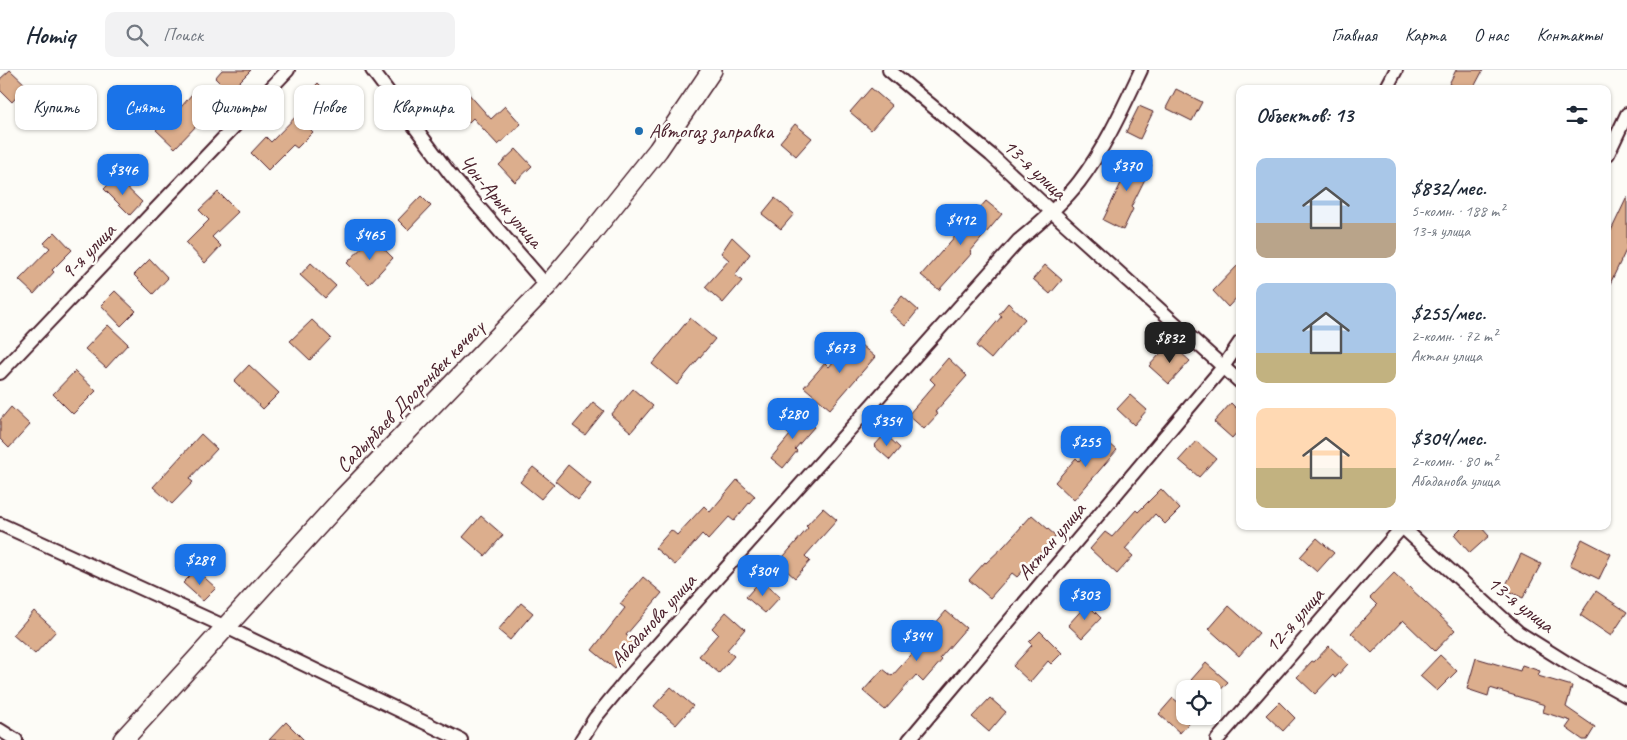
<!DOCTYPE html>
<html lang="ru">
<head>
<meta charset="utf-8">
<style>
	:root { --surface:#fff; --page:#f2f2f3; --text:#1f2937; --muted:#747a83; --line:#e0e1e3; --accent:#1a73e8 }
	body { margin:0; font-family:Caveat,sans-serif; background:var(--page); color:var(--text); height:100vh; display:flex; flex-direction:column; font-size:19px; white-space:nowrap }
	* { box-sizing:border-box; margin:0 }
	p { font-size:16px; color:var(--muted) }
	.icon { flex:none; width:28px; height:28px; fill:none; stroke:currentColor; stroke-width:2; stroke-linecap:round; stroke-linejoin:round }
	.map { position:relative; flex:1; overflow:hidden }
	.sheet { position:absolute; left:1236px; top:15px; width:375px; height:445px; display:flex; flex-direction:column; background:var(--surface); border-radius:10px; box-shadow:0 1px 4px #0004 }
	.sheet>* { flex:none }
	.top-card { position:absolute; left:15px; top:15px; width:475px; height:45px; display:flex; gap:10px }
	.tools { position:absolute; left:1176px; top:610px; display:grid; gap:10px }
	.tools a { display:grid; place-items:center; width:45px; height:45px; border-radius:10px; background:var(--surface); box-shadow:0 1px 4px #0004; font-size:25px }
	.price { position:absolute; translate:-50% -42px; padding:0 11px; border-radius:10px; background:var(--accent); color:#fff; font-size:16px; line-height:32px; filter:drop-shadow(0 1px 2px #0008) }
	.price::after { content:''; position:absolute; left:50%; top:30px; width:15px; height:11px; margin-left:-8px; background:inherit; clip-path:polygon(0 0,100% 0,50% 100%) }
	.price.active { background:#222; color:#fff }
	ul { padding:0; list-style:none }
	li { display:flex; align-items:center; gap:15px; height:125px; padding:0 20px }
	li span { display:grid; place-items:center; flex:none; width:140px; height:100px; border-radius:10px; color:#555 }
	li>.icon { margin-inline-start:auto }
	span .icon { width:60px; height:60px; fill:#fffc; stroke-width:1 }
	li b { font-size:21px }
	h2 { display:flex; justify-content:space-between; align-items:center; height:60px; padding:0 20px; font-size:21px }
	.pill { padding:0 18px; border-radius:10px; background:var(--surface); box-shadow:0 1px 4px #0004; font-size:18px; line-height:45px }
	.pill.active { background:var(--accent); color:#fff }
	header { display:flex; align-items:center; gap:30px; box-sizing:border-box; height:70px; padding:0 25px; background:var(--surface); border-bottom:1px solid var(--line) }
	header strong { font-size:24px }
	nav { display:flex; gap:28px; margin-inline-start:auto; font-size:18px }
	.search { width:350px; height:45px; background:var(--page); display:flex; align-items:center; gap:12px; box-sizing:border-box; padding:0 18px; border-radius:10px; color:var(--muted); font-size:19px }
	.map>svg:first-child { display:block }
</style>
</head>
<body>
<header>
<strong>Homiq</strong>
<div class="search"><svg class="icon" aria-label="search" viewBox="0 0 24 24"><circle cx="10" cy="10" r="6"/><path d="M15 15l6 6"/></svg>Поиск</div>
<nav><a>Главная</a><a>Карта</a><a>О нас</a><a>Контакты</a></nav>
</header>
<div class="map">
<svg width="1627" height="670" viewBox="0 0 1627 670">
	<rect width="100%" height="100%" fill="#fdfcf7"/>
	<filter id="ink" filterUnits="userSpaceOnUse"><feTurbulence type="fractalNoise" baseFrequency=".02" numOctaves="2"/><feDisplacementMap in="SourceGraphic" scale="10" xChannelSelector="R" yChannelSelector="G"/><feConvolveMatrix kernelMatrix="1 2 1 2 8 2 1 2 1" color-interpolation-filters="sRGB"/></filter>
	<g filter="url(#ink)">
		<!-- building -->
		<path fill="#dcae8d" stroke="#4a1f2b" d="M10,0L27,16L12,32L0,20V9Z
			M222,0H251L229,22L215,8Z
			M1456,0H1483L1473,19H1459L1449,14Z
			M318,13L336,31L309,58L313,62L297,78L293,75L268,100L251,83L266,67L271,72L312,30L307,24Z
			M871,18L892,36L871,60L850,42Z
			M1176,19L1202,32L1192,51L1166,38Z
			M467,22L491,49L505,36L521,54L498,75L473,48L466,55L450,37Z
			M192,24L212,47L204,56L200,52L175,78L156,60L175,40L177,42Z
			M1139,36L1153,42L1140,69L1126,62Z
			M795,54L812,68L796,86L780,72Z
			M516,79L532,96L515,112L499,95Z
			M1132,85L1152,95L1131,137L1133,139L1123,160L1103,150L1123,109L1121,108Z
			M116,107L142,132L130,145L104,119Z
			M218,122L238,142L212,167L221,176L205,193L186,173L209,150L199,140Z
			M421,126L431,136L408,160L398,150Z
			M1627,127V178L1608,218V167Z
			M775,128L794,144L781,159L762,144Z
			M986,131L1002,144L970,182L972,183L939,220L921,205Z
			M55,162L72,180L52,200L54,202L34,224L19,210L50,178L44,173Z
			M372,167L393,188L369,214L347,193Z
			M732,167L750,184L735,205L742,211L723,233L705,217L729,190L721,183Z
			M150,189L168,208L153,224L134,205Z
			M311,193L336,216L325,228L300,205Z
			M1240,193V224L1228,237L1213,221Z
			M1045,195L1062,210L1050,224L1033,209Z
			M115,221L136,241L121,256L101,235Z
			M902,226L918,240L905,256L889,242Z
			M1008,233L1025,249L991,289L976,276L1002,246L999,244Z
			M690,248L715,269L677,315L652,294Z
			M312,250L331,268L310,290L290,271Z
			M108,255L128,274L106,298L85,279Z
			M853,268L875,287L830,339L804,317L825,293L829,297Z
			M1170,273L1190,291L1169,314L1149,296Z
			M948,288L967,306L935,342L938,344L924,359L908,345L935,314L930,309Z
			M249,295L279,323L263,339L234,311Z
			M75,301L96,321L73,344L53,324Z
			M633,319L653,336L631,362L611,345Z
			M1130,325L1147,340L1134,355L1117,339Z
			M593,332L604,341L585,365L573,356Z
			M1231,333L1240,342V359L1232,368L1214,352Z
			M11,337L30,355L9,378L0,369V350Z
			M799,344L814,357L795,379L797,381L783,398L771,388L790,365L785,361Z
			M201,364L217,379L189,409L193,412L172,434L153,417Z
			M885,364L900,378L890,390L874,376Z
			M1101,366L1117,380L1074,430L1055,412L1076,388L1079,391Z
			M1196,371L1216,388L1199,407L1179,390Z
			M568,395L591,414L578,430L555,411Z
			M533,397L554,414L541,429L520,412Z
			M737,410L755,426L734,451L729,447L708,470L702,464L675,495L655,478L671,460L677,465L704,436L710,442Z
			M1161,419L1180,439L1165,454L1155,444L1125,479L1133,486L1117,504L1090,479L1105,462L1112,467L1136,440L1138,442Z
			M823,438L837,450L805,486L810,491L795,508L778,493L808,458L806,456Z
			M1032,445L1056,466L1017,507L1012,503L990,528L969,510L985,492L986,493L1004,476Z
			M481,446L503,465L485,486L463,467Z
			M1463,456H1480L1489,466L1470,483L1454,465Z
			M1317,468L1334,483L1317,502L1300,487Z
			M1582,469L1611,484L1599,509L1570,495Z
			M1521,484L1541,494L1523,528L1504,519Z
			M196,500L216,518L203,531L183,513Z
			M1394,503L1455,560L1435,581L1403,550L1372,583L1351,563L1377,535L1370,528Z
			M643,507L662,523L626,565L636,573L615,599L592,580L625,538L620,534Z
			M761,510L780,527L765,543L746,527Z
			M1596,521L1627,542L1611,566L1580,545Z
			M521,533L533,543L510,570L498,560Z
			M1087,534L1101,548L1082,568L1068,555Z
			M1229,536L1259,563L1239,586L1209,559Z
			M34,541L56,561L35,584L13,565Z
			M946,541L966,558L940,588L942,590L923,612L916,605L885,640L863,621L883,599L892,606L930,564L928,562Z
			M726,542L745,559L727,580L734,586L719,603L699,586L718,564L712,558Z
			M1040,561L1062,583L1051,594L1048,591L1030,612L1013,596L1032,575L1029,572Z
			M1329,576L1348,594L1335,608L1333,605L1315,624L1297,607L1312,591L1314,592Z
			M1440,585L1457,601L1437,621L1420,606Z
			M1476,588L1520,601L1522,595L1540,601L1538,606L1572,616L1566,637L1595,657L1587,670H1583L1566,658L1571,651L1543,642L1545,635L1490,618L1488,626L1467,619Z
			M1206,593L1228,612L1212,629V619H1201L1191,610Z
			M671,617L693,636L676,655L654,636Z
			M990,628L1006,642L989,662L972,647Z
			M1173,628L1185,638V646H1195L1180,663L1159,644Z
			M1279,632L1295,648L1283,661L1266,645Z
			M286,652L304,670H269Z"/>
		<g fill="none" stroke-linecap="round" stroke-linejoin="round">
			<!-- minor casing -->
			<g stroke="#4a1f2b" stroke-width="16">
				<path id="minor" d="M372,0L450,104L547,216
					M889,0L991,85L1052,142L1240,312
					M1386,19L1396,0
					M1608,84L1627,44
					M0,303L288,0
					M0,454L226,557L461,670
					M1401,456L1518,562L1569,594L1627,626
					M0,660L16,670
					M581,670L595,648L628,608L1018,171C1040,153 1062,134 1079,112C1105,78 1123,38 1141,0
					M909,670L1223,297L1240,272
					M1217,670L1403,456"/>
			</g>
			<!-- secondary casing -->
			<g stroke="#4a1f2b" stroke-width="22">
				<path id="secondary" d="M123,670L344,427L547,216L590,165L658,80L712,0"/>
			</g>
			<!-- minor -->
			<use href="#minor" stroke="#fdfcf7" stroke-width="12"/>
			<!-- secondary -->
			<use href="#secondary" stroke="#fdfcf7" stroke-width="19"/>
		</g>
	</g>
	<!-- markers -->
	<circle fill="#1f6fb2" stroke="#fdfcf7" stroke-width="2" cx="639" cy="61" r="5"/>
	<g text-anchor="middle" dominant-baseline="central" stroke-width="5" stroke-linejoin="round" paint-order="stroke">
		<!-- poi labels -->
		<g font-size="21" fill="#4a1f2b" stroke="#fdfcf7" text-anchor="start">
			<text x="649" y="61">Автогаз заправка</text>
		</g>
		<!-- street labels -->
		<g font-size="21" fill="#4a1f2b" stroke="#fdfcf7">
			<text transform="translate(1035 99) rotate(43)">13-я улица</text>
			<text transform="translate(501 131) rotate(49)">Чон-Арык улица</text>
			<text transform="translate(88 181) rotate(-46)">9-я улица</text>
			<text transform="translate(410 326) rotate(-46)">Садырбаев Дооронбек көчөсү</text>
			<text transform="translate(1051 471) rotate(-50)">Актан улица</text>
			<text transform="translate(1521 534) rotate(38)">13-я улица</text>
			<text transform="translate(653 550) rotate(-48)">Абаданова улица</text>
			<text transform="translate(1294 550) rotate(-49)">12-я улица</text>
		</g>
	</g>
</svg>
<div class="tools">
<a><svg class="icon" aria-label="locate" viewBox="0 0 24 24"><circle cx="12" cy="12" r="6"/><path d="M12 2v4M12 18v4M2 12h4M18 12h4"/></svg></a>
</div>
<b class="price" style="left:1127px;top:122px">$370</b>
<b class="price" style="left:123px;top:126px">$346</b>
<b class="price" style="left:961px;top:176px">$412</b>
<b class="price" style="left:370px;top:191px">$465</b>
<b class="price active" style="left:1170px;top:294px">$832</b>
<b class="price" style="left:840px;top:304px">$673</b>
<b class="price" style="left:793px;top:370px">$280</b>
<b class="price" style="left:887px;top:377px">$354</b>
<b class="price" style="left:1086px;top:398px">$255</b>
<b class="price" style="left:200px;top:516px">$289</b>
<b class="price" style="left:763px;top:527px">$304</b>
<b class="price" style="left:1085px;top:551px">$303</b>
<b class="price" style="left:917px;top:592px">$344</b>
<div class="top-card">
<a class="pill">Купить</a>
<a class="pill active">Снять</a>
<a class="pill">Фильтры</a>
<a class="pill">Новое</a>
<a class="pill">Квартира</a>
</div>
<section class="sheet">
<h2>Объектов: 13<svg class="icon" aria-label="filters" viewBox="0 0 24 24"><path d="M4 7h16M4 17h16"/><circle cx="9" cy="7" r="2"/><circle cx="15" cy="17" r="2"/></svg></h2>
<ul>
<li><span style="background:linear-gradient(#a9c7e8 65%,#b9a48a 0)"><svg class="icon" aria-label="home" viewBox="0 0 24 24"><path d="M3 11l9-7 9 7M6 9v11h12V9"/></svg></span><div><b>$832/мес.</b><p>5-комн. · 188 m²</p><p>13-я улица</p></div></li>
<li><span style="background:linear-gradient(#a9c7e8 70%,#c2b280 0)"><svg class="icon" aria-label="home" viewBox="0 0 24 24"><path d="M3 11l9-7 9 7M6 9v11h12V9"/></svg></span><div><b>$255/мес.</b><p>2-комн. · 72 m²</p><p>Актан улица</p></div></li>
<li><span style="background:linear-gradient(#ffd9b3 60%,#c2b280 0)"><svg class="icon" aria-label="home" viewBox="0 0 24 24"><path d="M3 11l9-7 9 7M6 9v11h12V9"/></svg></span><div><b>$304/мес.</b><p>2-комн. · 80 m²</p><p>Абаданова улица</p></div></li>
</ul>
</section>
</div>
</body>
</html>
